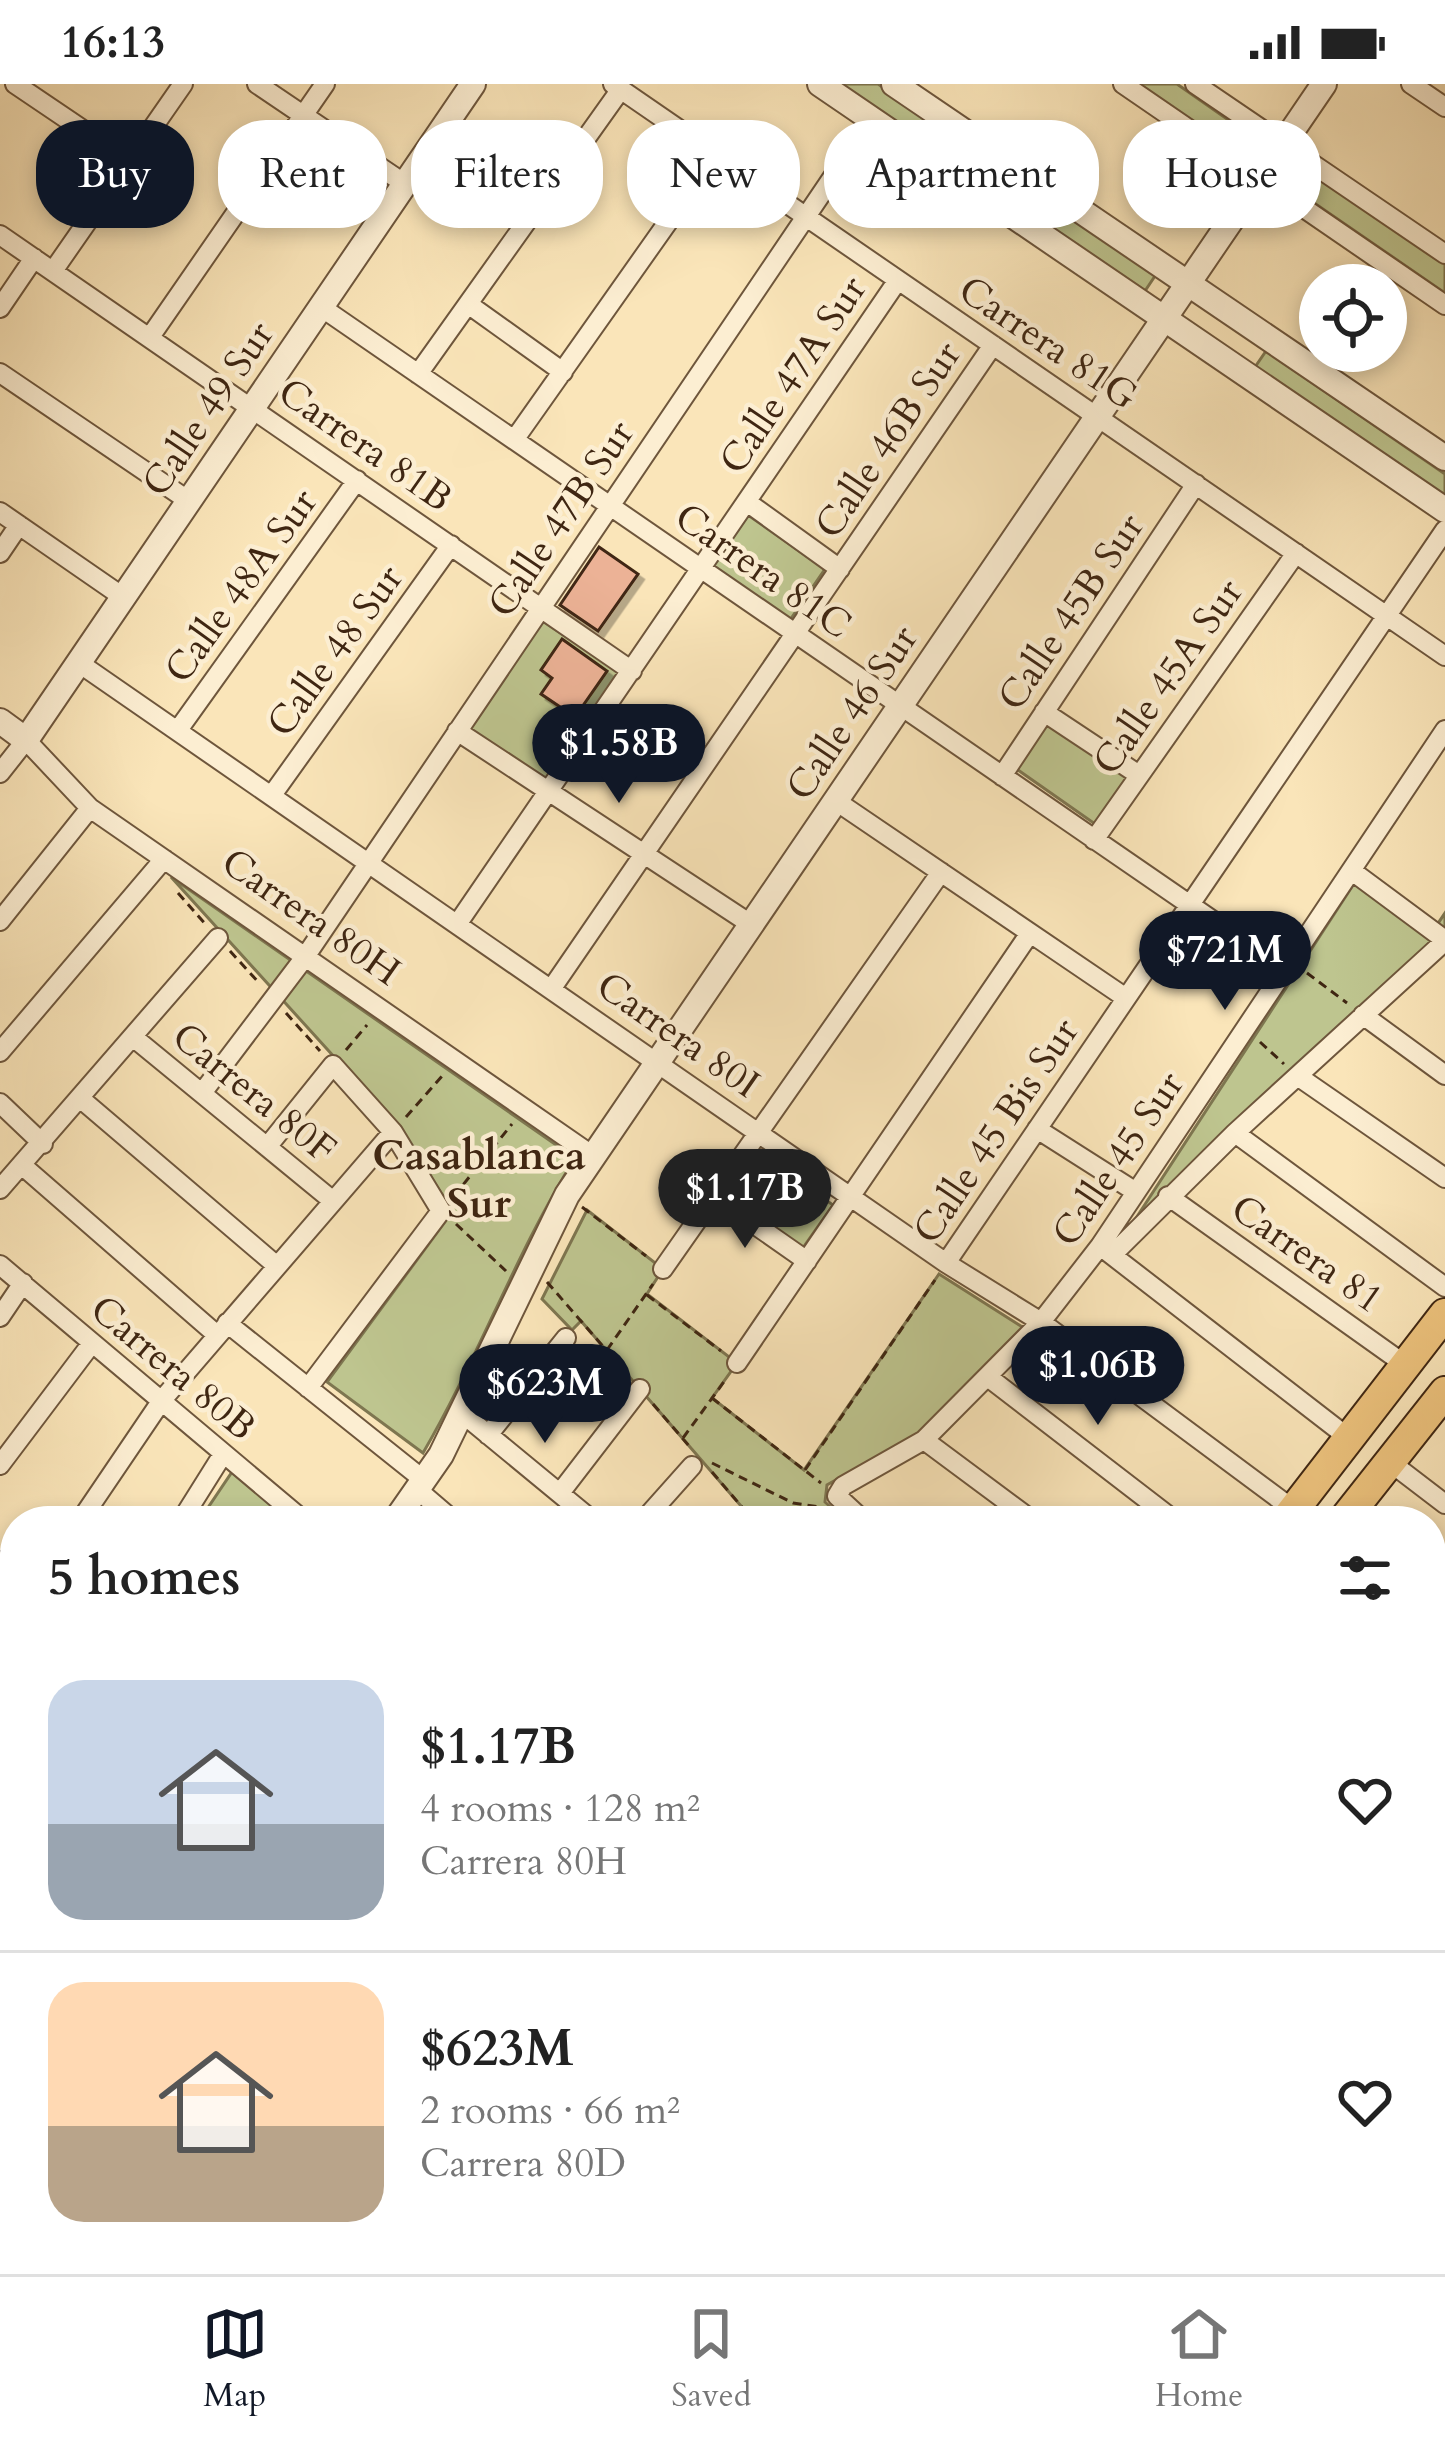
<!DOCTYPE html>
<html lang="en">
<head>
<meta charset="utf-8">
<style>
	:root { --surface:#fff; --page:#f2f2f2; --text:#222; --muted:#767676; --line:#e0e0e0; --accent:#111827 }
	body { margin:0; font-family:Cardo,serif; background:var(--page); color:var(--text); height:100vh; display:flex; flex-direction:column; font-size:45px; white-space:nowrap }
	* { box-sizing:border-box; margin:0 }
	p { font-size:39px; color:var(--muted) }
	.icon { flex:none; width:66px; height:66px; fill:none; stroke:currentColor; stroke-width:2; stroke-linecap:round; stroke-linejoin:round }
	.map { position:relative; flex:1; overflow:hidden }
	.sheet { position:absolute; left:0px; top:1422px; width:1446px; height:768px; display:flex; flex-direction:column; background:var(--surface); border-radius:48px 48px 0 0; box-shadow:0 6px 18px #0003 }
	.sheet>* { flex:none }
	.banner { position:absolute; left:36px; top:36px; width:1374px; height:108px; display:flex; gap:24px }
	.buttons { position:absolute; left:1299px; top:180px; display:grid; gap:24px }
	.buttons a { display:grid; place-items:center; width:108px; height:108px; border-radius:50%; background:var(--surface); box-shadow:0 6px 18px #0003; font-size:60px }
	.price { position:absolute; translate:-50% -102px; padding:0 27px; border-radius:42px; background:var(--accent); color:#fff; font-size:39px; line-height:78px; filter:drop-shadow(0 3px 6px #0008) }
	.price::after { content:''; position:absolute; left:50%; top:72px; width:36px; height:27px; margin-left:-18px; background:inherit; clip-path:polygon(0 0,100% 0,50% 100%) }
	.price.selected { background:#222; color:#fff }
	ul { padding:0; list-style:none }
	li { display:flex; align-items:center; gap:36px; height:300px; padding:0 48px }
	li+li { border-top:3px solid var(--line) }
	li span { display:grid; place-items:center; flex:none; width:336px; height:240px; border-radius:36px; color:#555 }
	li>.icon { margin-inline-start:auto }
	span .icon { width:144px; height:144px; fill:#fffc; stroke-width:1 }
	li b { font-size:51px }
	h2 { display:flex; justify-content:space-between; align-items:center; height:144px; padding:0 48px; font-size:51px }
	.chip { padding:0 42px; border-radius:48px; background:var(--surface); box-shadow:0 6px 18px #0003; font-size:42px; line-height:108px }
	.chip.selected { background:var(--accent); color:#fff }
	.status { display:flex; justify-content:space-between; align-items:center; height:84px; padding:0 60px; background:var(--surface); direction:ltr }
	.status svg { height:33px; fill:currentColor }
	.tab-bar { display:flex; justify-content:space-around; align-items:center; height:168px; border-top:3px solid var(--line); background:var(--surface); font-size:33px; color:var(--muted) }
	.tab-bar a { display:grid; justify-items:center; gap:6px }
	.tab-bar .selected { color:var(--accent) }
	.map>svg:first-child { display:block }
</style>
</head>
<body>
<div class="status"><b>16:13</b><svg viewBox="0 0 49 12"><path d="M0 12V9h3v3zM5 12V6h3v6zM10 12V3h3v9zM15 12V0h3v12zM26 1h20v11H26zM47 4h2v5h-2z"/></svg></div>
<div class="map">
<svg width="1445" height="2190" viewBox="0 0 1445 2190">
	<defs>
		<filter id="shadow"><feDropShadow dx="5.5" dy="5.5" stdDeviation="0" flood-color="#0004"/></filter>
	</defs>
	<rect width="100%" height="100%" fill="#fae5b9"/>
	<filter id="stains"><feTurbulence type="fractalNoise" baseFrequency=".00167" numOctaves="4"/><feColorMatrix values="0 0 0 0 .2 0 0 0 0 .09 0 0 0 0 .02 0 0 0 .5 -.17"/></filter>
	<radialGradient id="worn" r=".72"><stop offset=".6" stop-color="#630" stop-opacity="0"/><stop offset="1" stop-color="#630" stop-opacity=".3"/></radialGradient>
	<!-- green -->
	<path fill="#bec58f" stroke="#7e7650" stroke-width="3" d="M839,0H878L1157,189L1145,207Z
		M1136,0H1177L1260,58L1247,77Z
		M1301,81L1445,180V209L1288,101Z
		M1266,267L1445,390V414L1255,283Z
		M748,431L825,485L790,536L713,482Z
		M541,536L620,589L546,700L467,647Z
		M1047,637L1128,693L1095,740L1015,684Z
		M1359,792L1432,848L1445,829V857L1112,1171Z
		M171,793L575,1074C516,1168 479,1273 423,1369L327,1298L453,1127L395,1040Z
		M757,1067L833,1121L800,1168L724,1114Z
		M587,1126L663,1185L647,1210L737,1279L712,1314L804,1386L939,1190L1024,1244L921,1348L827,1401L825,1418L846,1437H766L761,1432L754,1437L581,1237L572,1246L542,1215Z
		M232,1388L293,1437H199Z
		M1445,1804V1969L1431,1959V1816Z
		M0,1989L15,1999V2143L0,2133Z
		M64,2175H141L127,2190H87Z"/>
	<!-- building -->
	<path fill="#ecb296" stroke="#3f2612" stroke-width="3" filter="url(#shadow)" d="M599,463L638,490L598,547L560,521Z
		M562,555L607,587L575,633L541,610L552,594L541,586Z
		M0,1592L15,1603V1668L4,1687L15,1694V1767L0,1757Z
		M15,1789V1958L0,1984V1814Z
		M0,2152L15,2162V2175H35L58,2190H22L0,2175Z
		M162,2175H191L177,2190H148Z
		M199,2175H299L287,2190H215Z"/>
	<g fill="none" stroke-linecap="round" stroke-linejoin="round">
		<!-- minor casing -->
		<g stroke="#6e563c" stroke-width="22">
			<path id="minor" d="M15,0L129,77
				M257,0L405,100
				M613,0L1445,572
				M1123,0L1445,221
				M1195,0L1445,170
				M1411,0L1445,23
				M0,151L632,587
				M53,187L183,0
				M468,220L563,288
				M321,223L1286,887
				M0,224L34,174
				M150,253L325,0
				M0,289L189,417
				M418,290L621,5
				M514,356L716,70
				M747,418L840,485
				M0,428L123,513
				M0,469L19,441
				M79,579L946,1179L1041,1238L1294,1426
				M1044,628L1139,691
				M178,646L357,396
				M457,647L752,841
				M0,689L26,656L90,724L593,1072
				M1002,692L1196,400
				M272,711L451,461
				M836,717L1126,914
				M1094,756L1296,469
				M1352,787L1445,856
				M0,837L90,724
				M458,839L898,196
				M552,904L993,261
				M1363,931L1445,991
				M133,953L333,1117
				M0,968L164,775
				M1299,993L1445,1094
				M202,1009L305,873L872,35
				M81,1015L277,1182
				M0,1019L43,1060
				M1037,1045L1136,1108
				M1235,1049L1445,1203
				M267,1063L333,981L393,1048L441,1127L308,1304
				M24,1083L217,1251
				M0,1105L218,854
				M714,1112L807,1177
				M1168,1112L1407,1282
				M1104,1165L1350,1355
				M1112,1171L1235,1049L1445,857
				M946,1179L1445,446
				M0,1181L304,1437
				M663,1185L941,788
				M0,1233L23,1199
				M227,1239L425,1397
				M737,1279L1030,849
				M988,1293L1175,1437
				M462,1329L593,1437
				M488,1351L566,1254
				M924,1356L1033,1437
				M1390,1378L1445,1420
				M0,1381L92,1259
				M419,1407L454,1437
				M560,1409L640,1305
				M80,1437L162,1316L393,1048
				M181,1437L223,1370
				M643,1437L692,1382
				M864,1437L837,1412L843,1402L924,1356L1041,1238L1100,1162L1445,646
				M1431,1523L1445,1533
				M1431,1635L1445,1646
				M1431,1747L1445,1758
				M1431,1801L1445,1789
				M1431,1974L1445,1985
				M1431,2040L1445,2023
				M1173,2175L1190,2190
				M1304,2175L1320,2190
				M1424,2185L1445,2159
				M1061,2190L1074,2175"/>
		</g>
		<!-- tertiary casing -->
		<g stroke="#6e563c" stroke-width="28">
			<path id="tertiary" d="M820,0L1445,426
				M894,0L1445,374
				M0,637L26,656L473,0
				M395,1437L441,1371L567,1111L1324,0"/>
		</g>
		<!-- primary casing -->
		<g stroke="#3f2612" stroke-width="34">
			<path id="primary" d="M1285,1437L1445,1230
				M1343,1437L1445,1308
				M0,1483L15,1490
				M0,1520L15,1527
				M954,2175L968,2190
				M998,2175L1013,2190
				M688,2190L700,2175
				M742,2190L754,2175"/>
		</g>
		<!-- path -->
		<path stroke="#3f2612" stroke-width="3" stroke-dasharray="9 6" stroke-linecap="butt" d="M178,809L207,842
			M230,867L260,900
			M1307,889L1347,919
			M286,929L320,967
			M1260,958L1284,980
			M346,966L367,941
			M406,1033L443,991
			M454,1112L512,1040
			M582,1123L646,1172
			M456,1140L506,1187
			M547,1198L627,1290
			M647,1211L721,1267
			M607,1266L653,1200
			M712,1314L821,1399
			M653,1320L690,1363
			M683,1354L726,1295
			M712,1379L793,1419L819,1423
			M805,1386L935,1196
			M712,1388L754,1437
			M1,1995L15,2005
			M0,2063V1995
			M0,2067L15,2068
			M0,2100V2114L15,2115
			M309,2183L318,2190
			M102,2186L103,2175
			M379,2190L392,2175
			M510,2190L523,2175"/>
		<!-- minor -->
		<use href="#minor" stroke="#fceed2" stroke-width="18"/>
		<!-- tertiary -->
		<use href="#tertiary" stroke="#fceed2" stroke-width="24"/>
		<!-- primary -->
		<use href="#primary" stroke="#edc27c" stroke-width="30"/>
	</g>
	<g text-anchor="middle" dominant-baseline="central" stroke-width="9" stroke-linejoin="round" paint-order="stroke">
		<!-- street labels -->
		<g font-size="39" fill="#3f2612" stroke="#fceed2">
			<text transform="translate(1048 259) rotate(34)">Carrera 81G</text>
			<text transform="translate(793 291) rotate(-56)">Calle 47A Sur</text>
			<text transform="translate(208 325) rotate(-56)">Calle 49 Sur</text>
			<text transform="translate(888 356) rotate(-56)">Calle 46B Sur</text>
			<text transform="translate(365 361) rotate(35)">Carrera 81B</text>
			<text transform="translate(561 435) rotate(-56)">Calle 47B Sur</text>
			<text transform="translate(763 487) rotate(35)">Carrera 81C</text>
			<text transform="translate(241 502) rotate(-54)">Calle 48A Sur</text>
			<text transform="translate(1071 528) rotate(-56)">Calle 45B Sur</text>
			<text transform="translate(335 567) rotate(-54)">Calle 48 Sur</text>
			<text transform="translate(1168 593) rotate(-55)">Calle 45A Sur</text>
			<text transform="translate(852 629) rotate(-56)">Calle 46 Sur</text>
			<text transform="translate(311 833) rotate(35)">Carrera 80H</text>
			<text transform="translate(678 951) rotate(35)">Carrera 80I</text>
			<text transform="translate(254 1009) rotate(39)">Carrera 80F</text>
			<text transform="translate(996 1047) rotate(-56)">Calle 45 Bis Sur</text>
			<text transform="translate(1118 1075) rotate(-56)">Calle 45 Sur</text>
			<text transform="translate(1307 1170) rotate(35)">Carrera 81</text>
			<text transform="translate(173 1284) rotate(40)">Carrera 80B</text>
		</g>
		<!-- neighbourhood labels -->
		<g font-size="42" font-weight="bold" fill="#3f2612" stroke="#fceed2">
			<text x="479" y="1071">Casablanca<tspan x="479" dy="48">Sur</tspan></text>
		</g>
	</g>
	<rect width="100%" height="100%" filter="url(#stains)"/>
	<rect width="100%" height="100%" fill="url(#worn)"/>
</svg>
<div class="buttons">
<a><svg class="icon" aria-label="locate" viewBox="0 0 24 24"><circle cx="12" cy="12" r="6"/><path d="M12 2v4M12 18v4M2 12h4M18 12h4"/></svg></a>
</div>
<b class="price" style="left:619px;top:722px">$1.58B</b>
<b class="price" style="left:1225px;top:929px">$721M</b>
<b class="price selected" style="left:745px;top:1167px">$1.17B</b>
<b class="price" style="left:1098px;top:1344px">$1.06B</b>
<b class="price" style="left:545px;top:1362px">$623M</b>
<div class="banner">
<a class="chip selected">Buy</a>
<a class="chip">Rent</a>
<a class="chip">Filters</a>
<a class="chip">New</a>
<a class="chip">Apartment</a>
<a class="chip">House</a>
</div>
<section class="sheet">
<h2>5 homes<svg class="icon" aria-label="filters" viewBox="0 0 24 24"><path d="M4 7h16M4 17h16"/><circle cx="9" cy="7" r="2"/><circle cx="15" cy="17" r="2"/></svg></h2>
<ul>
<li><span style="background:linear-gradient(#c9d6e8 60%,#9aa5b1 0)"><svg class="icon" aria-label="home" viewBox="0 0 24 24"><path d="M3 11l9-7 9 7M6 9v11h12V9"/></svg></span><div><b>$1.17B</b><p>4 rooms · 128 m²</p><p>Carrera 80H</p></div><svg class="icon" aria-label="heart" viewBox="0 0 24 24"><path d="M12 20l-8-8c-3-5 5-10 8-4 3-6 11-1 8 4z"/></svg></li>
<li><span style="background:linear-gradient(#ffd9b3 60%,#b9a48a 0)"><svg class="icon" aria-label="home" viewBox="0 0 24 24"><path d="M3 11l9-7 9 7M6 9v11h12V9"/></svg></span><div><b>$623M</b><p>2 rooms · 66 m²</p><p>Carrera 80D</p></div><svg class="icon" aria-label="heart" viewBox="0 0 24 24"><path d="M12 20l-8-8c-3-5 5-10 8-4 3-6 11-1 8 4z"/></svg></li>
</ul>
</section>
</div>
<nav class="tab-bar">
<a class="selected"><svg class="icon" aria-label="map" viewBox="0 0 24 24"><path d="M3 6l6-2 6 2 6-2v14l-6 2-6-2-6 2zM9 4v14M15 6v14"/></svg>Map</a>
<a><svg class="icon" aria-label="saved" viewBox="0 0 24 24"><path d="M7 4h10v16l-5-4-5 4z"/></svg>Saved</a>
<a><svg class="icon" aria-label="home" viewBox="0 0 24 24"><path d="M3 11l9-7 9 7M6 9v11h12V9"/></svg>Home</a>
</nav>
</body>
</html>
